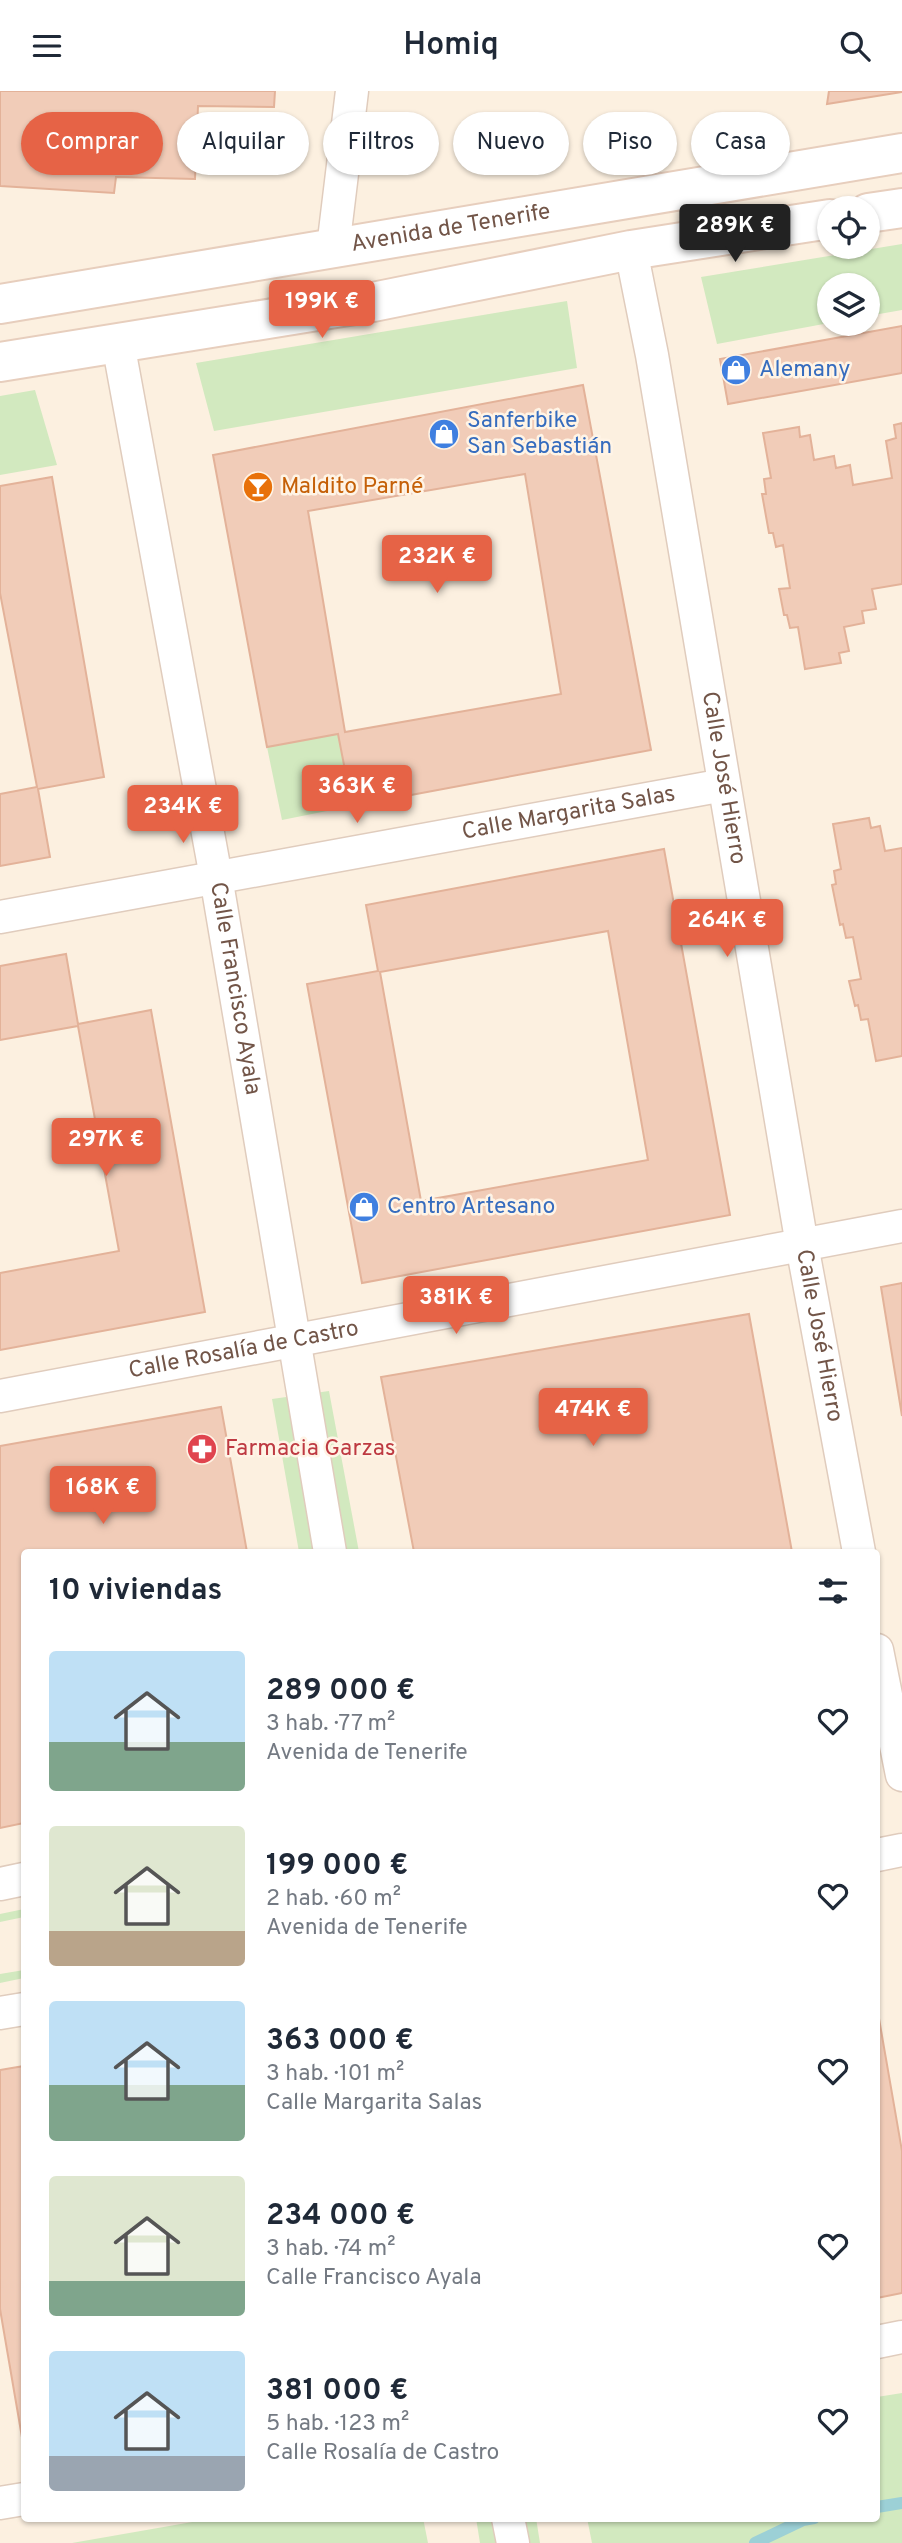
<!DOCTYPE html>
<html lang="es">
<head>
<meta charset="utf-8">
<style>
	:root { --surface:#fff; --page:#f6f6f7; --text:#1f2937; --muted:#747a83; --accent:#e66346 }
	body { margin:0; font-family:Overpass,sans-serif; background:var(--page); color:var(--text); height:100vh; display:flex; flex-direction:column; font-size:26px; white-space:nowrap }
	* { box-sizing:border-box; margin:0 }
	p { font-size:23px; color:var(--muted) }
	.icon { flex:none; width:38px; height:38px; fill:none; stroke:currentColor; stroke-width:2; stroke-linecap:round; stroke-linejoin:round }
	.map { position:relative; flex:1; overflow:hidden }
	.sheet { position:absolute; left:21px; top:1458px; width:859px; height:973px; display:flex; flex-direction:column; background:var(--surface); border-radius:7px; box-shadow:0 2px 5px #0004 }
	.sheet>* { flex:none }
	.top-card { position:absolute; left:21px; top:21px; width:861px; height:63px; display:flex; gap:14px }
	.buttons { position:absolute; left:817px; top:105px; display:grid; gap:14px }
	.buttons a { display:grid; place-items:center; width:63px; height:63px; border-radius:50%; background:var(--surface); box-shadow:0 2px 5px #0004; font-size:35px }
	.price { position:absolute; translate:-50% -60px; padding:0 16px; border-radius:7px; background:var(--accent); color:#fff; font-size:23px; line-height:46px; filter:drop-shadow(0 2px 4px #0008) }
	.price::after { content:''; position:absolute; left:50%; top:42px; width:21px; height:16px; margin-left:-10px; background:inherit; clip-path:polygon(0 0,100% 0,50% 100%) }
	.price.on { background:#222; color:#fff }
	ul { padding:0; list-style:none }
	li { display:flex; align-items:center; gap:21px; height:175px; padding:0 28px }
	li span { display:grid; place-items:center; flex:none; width:196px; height:140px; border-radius:7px; color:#555 }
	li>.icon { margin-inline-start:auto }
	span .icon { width:84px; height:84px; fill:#fffc; stroke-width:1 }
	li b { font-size:30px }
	h2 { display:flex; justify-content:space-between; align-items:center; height:84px; padding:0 28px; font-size:30px }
	.chip { padding:0 24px; border-radius:32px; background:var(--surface); box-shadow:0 2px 5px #0004; font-size:24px; line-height:63px }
	.chip.on { background:var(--accent); color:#fff }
	header { display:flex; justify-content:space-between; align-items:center; height:91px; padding:0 28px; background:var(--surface); font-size:32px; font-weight:600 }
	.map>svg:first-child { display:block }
</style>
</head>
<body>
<header><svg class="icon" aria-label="menu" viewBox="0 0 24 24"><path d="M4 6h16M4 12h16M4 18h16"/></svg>Homiq<svg class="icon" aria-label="search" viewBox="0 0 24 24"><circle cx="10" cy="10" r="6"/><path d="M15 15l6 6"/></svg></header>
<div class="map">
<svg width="902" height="2452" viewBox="0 0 902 2452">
	<rect width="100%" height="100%" fill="#fcf0e0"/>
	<!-- green -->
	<path fill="#d2e9bf" d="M902,153V219L868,225V194H830L829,232L717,253L701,186Z
		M567,210L577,277L214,340L196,272Z
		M35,299L57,374L0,384V305Z
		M338,643L352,715L282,729L267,656Z
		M329,1300L359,1461H299L272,1308Z
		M24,1818V1826L0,1831V1823Z
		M24,1879V1887L0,1892V1883Z
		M902,2302V2452H592L587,2427H877V2306Z
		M215,2427H423L428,2452H72Z
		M476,2427H536L540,2452H480Z"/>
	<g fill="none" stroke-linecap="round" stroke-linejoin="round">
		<!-- stream -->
		<path stroke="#9cd0d6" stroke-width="12" d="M877,2416L902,2412
			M755,2452L803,2429L814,2427"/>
	</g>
	<!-- building -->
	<path fill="#f1ccb8" stroke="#e3b299" stroke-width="2" fill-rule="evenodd" d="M0,0H275L274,16L198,15L195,88L116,86L114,102L0,95Z
		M829,0H902V1L827,13Z
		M902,235V282L728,313L720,268Z
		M583,294L651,659L352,715L338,643L267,656L213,364ZM525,383L561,603L345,641L308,420Z
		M902,332V493L872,498L876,518L862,520L864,532L844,536L849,560L839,562L841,572L805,578L798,536L790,537L787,524H784L779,498L790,497L783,454L776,456L773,442H769L762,403H766L764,388L771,387L763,342L799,336L800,346L810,344L814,369L834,365L836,377L850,374L853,394L892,387L886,350L896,347L894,334Z
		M52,386L104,686L38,698L50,766L0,775V703L37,696L0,502V395Z
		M869,727L871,737L880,735L885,760L902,757V965L876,970L868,928L861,929L858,914L855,915L849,890L861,888L853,846L846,847L843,833L840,834L832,794L836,793L834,780L841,778L833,733Z
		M664,758L730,1124L362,1192L307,893L378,880L366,814ZM608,840L648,1069L421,1110L380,881Z
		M66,863L78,933L151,919L205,1221L0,1259V1182L119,1160L78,935L0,949V875Z
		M902,1192V1325L881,1196Z
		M749,1223L792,1461H414L381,1286Z
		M221,1316L247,1461H24V1732L0,1737V1355Z
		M877,1916L902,2060V2202L877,2207Z
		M24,1975V2358L0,2218V1979Z"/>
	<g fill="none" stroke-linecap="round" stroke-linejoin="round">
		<!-- street casing -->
		<g stroke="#e0ccbd" stroke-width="35">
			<g id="street">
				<path d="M333,157L352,0"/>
				<path id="s1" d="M631,159L652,264L802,1154L859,1461"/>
				<path id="s2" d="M118,252L216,786L330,1461"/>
				<path id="s3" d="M0,826L724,694"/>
				<path id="s4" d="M0,1305L902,1135"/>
				<path d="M877,1559L902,1684"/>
				<path d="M877,1764L902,1759"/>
				<path d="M0,1793L24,1788"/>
				<path d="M0,1922L24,1918"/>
				<path d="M877,2251L902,2246"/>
				<path d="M0,2412L24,2408"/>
				<path d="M508,2427L513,2452"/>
			</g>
		</g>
		<!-- secondary casing -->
		<g stroke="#e7cebd" stroke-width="42">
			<g id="secondary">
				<path d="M868,122L902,117"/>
				<path id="s5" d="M0,213L902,62"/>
				<path d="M0,271L373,211L631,159L830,128"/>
			</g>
		</g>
		<!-- street -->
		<use href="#street" stroke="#fff" stroke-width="32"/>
		<!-- secondary -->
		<use href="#secondary" stroke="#fff" stroke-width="38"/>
	</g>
	<!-- icons -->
	<defs>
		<g id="shop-disc" transform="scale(1.575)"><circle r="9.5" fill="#3f7fe0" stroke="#fff4e6"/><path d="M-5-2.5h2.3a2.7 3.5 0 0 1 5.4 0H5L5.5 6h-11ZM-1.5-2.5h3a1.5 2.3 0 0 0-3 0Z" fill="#fff"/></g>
		<g id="bar-disc" transform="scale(1.575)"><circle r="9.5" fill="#e8710a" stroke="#fff4e6"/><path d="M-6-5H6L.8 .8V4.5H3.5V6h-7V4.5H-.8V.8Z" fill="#fff"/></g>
		<g id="pharmacy-disc" transform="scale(1.575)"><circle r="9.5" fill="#e0444e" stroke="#fff4e6"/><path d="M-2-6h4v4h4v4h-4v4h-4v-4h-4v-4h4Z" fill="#fff"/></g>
	</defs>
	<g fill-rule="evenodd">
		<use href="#shop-disc" x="736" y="279"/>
		<use href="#shop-disc" x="444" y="343"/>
		<use href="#bar-disc" x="258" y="396"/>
		<use href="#shop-disc" x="364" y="1116"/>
		<use href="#pharmacy-disc" x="202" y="1358"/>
	</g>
	<g text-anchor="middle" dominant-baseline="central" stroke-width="5" stroke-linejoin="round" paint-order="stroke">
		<!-- street labels -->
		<g font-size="23" fill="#725548" stroke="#fff4e6">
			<text stroke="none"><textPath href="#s5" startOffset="457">Avenida de Tenerife</textPath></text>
			<text stroke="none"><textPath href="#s1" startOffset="536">Calle José Hierro</textPath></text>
			<text stroke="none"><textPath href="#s3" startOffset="578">Calle Margarita Salas</textPath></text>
			<text stroke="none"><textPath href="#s2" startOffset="656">Calle Francisco Ayala</textPath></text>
			<text stroke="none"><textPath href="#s1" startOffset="1102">Calle José Hierro</textPath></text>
			<text stroke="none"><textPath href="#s4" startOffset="248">Calle Rosalía de Castro</textPath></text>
		</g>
		<!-- shop labels -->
		<g font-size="23" fill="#366cbe" stroke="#fff4e6" text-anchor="start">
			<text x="759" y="279">Alemany</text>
			<text x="467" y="330">Sanferbike<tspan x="467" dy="26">San Sebastián</tspan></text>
			<text x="387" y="1116">Centro Artesano</text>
		</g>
		<!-- food labels -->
		<g font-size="23" fill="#c56008" stroke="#fff4e6" text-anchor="start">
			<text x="281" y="396">Maldito Parné</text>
		</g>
		<!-- health labels -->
		<g font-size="23" fill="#be3a42" stroke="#fff4e6" text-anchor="start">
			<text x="225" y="1358">Farmacia Garzas</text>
		</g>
	</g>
</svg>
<div class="buttons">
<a><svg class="icon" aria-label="locate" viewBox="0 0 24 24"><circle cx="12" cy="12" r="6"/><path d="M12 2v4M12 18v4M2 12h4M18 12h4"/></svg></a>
<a><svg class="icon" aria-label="layers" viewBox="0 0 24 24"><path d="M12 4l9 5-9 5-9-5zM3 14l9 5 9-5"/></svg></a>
</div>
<b class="price on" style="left:735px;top:173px">289K €</b>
<b class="price" style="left:322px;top:249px">199K €</b>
<b class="price" style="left:437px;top:504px">232K €</b>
<b class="price" style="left:357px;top:734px">363K €</b>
<b class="price" style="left:183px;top:754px">234K €</b>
<b class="price" style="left:727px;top:868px">264K €</b>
<b class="price" style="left:106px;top:1087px">297K €</b>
<b class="price" style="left:456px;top:1245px">381K €</b>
<b class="price" style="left:593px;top:1357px">474K €</b>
<b class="price" style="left:103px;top:1435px">168K €</b>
<div class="top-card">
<a class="chip on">Comprar</a>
<a class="chip">Alquilar</a>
<a class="chip">Filtros</a>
<a class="chip">Nuevo</a>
<a class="chip">Piso</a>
<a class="chip">Casa</a>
</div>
<section class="sheet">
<h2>10 viviendas<svg class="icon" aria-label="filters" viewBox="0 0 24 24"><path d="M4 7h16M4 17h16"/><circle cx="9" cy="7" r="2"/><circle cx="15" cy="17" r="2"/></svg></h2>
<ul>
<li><span style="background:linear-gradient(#bfe0f5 65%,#7fa58c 0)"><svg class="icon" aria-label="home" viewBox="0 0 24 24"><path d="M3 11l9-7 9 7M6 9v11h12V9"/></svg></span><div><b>289 000 €</b><p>3 hab. · 77 m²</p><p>Avenida de Tenerife</p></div><svg class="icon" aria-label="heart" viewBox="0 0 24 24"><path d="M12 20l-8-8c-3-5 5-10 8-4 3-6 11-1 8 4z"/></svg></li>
<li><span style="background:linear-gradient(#dfe7d0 75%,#b9a48a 0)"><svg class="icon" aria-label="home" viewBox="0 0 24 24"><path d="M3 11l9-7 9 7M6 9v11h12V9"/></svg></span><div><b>199 000 €</b><p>2 hab. · 60 m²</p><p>Avenida de Tenerife</p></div><svg class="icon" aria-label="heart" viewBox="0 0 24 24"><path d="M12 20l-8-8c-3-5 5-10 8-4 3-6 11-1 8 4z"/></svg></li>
<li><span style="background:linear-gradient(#bfe0f5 60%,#7fa58c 0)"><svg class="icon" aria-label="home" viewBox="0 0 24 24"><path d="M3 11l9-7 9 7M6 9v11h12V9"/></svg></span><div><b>363 000 €</b><p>3 hab. · 101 m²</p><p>Calle Margarita Salas</p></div><svg class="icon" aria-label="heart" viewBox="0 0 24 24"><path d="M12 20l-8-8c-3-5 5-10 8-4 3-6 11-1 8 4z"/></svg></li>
<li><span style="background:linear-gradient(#dfe7d0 75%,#7fa58c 0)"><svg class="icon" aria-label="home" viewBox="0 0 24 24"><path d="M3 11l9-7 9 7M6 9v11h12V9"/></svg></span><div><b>234 000 €</b><p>3 hab. · 74 m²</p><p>Calle Francisco Ayala</p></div><svg class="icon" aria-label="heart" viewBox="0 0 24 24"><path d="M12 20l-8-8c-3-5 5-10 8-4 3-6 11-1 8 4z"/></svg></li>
<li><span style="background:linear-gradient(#bfe0f5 75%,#9aa5b1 0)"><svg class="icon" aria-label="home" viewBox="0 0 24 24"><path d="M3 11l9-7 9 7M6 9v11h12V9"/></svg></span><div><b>381 000 €</b><p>5 hab. · 123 m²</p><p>Calle Rosalía de Castro</p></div><svg class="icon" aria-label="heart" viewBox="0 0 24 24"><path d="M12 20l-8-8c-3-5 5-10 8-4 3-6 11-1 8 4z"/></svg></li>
</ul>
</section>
</div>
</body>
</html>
